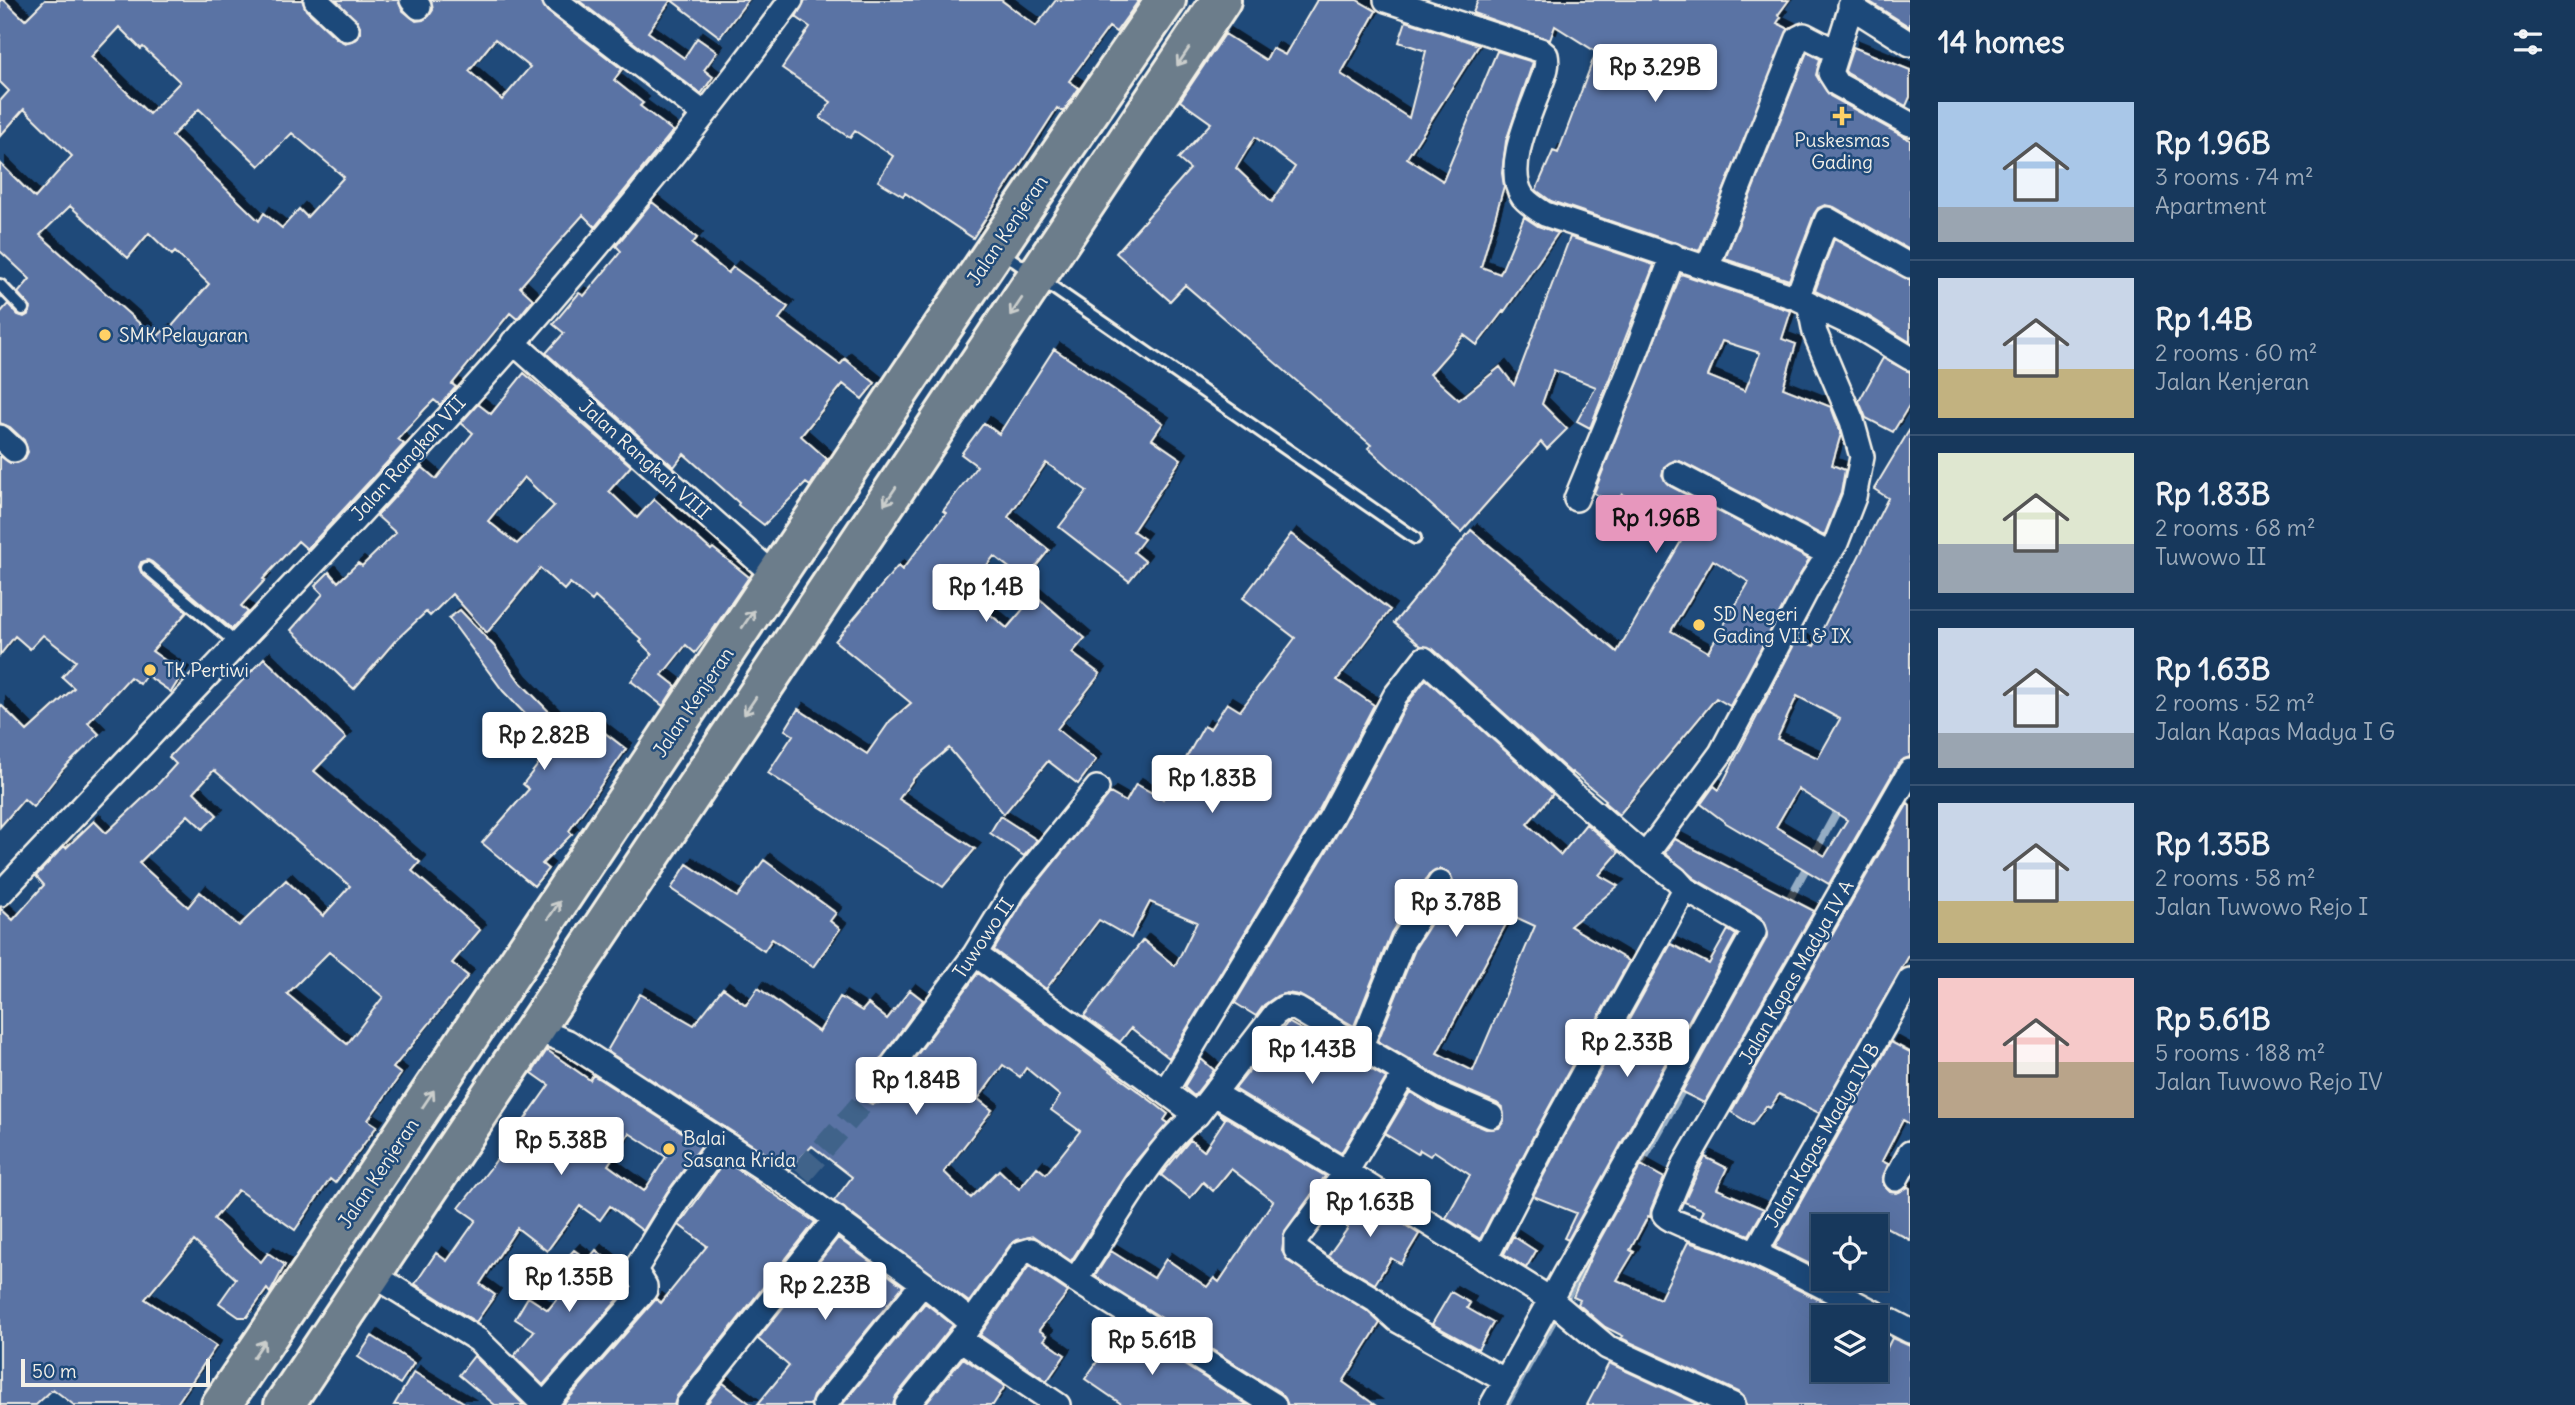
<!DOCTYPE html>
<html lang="en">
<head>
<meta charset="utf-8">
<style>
	:root { --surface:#17385c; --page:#244365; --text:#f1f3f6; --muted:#9eacbb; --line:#365272; --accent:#e797bd }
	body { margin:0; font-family:Delius,sans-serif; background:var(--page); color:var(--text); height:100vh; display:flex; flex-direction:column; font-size:26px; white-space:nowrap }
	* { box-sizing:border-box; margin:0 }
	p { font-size:23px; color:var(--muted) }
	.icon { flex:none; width:38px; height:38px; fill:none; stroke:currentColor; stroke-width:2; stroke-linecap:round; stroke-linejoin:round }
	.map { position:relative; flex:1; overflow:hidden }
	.side { display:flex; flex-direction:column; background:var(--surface); width:665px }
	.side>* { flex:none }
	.buttons { position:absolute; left:1811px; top:1214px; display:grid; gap:14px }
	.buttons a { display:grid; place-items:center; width:77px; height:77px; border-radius:0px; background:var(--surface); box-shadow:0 7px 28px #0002,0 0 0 2px var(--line); font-size:35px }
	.scale { position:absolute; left:21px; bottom:18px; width:189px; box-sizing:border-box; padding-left:7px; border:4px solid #f4f1e8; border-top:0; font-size:19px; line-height:24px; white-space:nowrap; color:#f4f1e8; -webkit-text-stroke:5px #1f4a7a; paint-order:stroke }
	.price { position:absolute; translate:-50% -60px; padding:0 16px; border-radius:7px; background:#fff; color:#222; font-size:23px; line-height:46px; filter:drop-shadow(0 2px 4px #0008) }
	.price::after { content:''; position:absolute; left:50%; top:42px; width:21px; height:16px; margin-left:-10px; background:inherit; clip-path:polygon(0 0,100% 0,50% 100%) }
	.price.current { background:var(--accent); color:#111 }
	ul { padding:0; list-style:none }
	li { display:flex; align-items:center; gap:21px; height:175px; padding:0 28px }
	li+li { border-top:2px solid var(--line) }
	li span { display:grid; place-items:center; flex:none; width:196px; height:140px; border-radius:0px; color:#555 }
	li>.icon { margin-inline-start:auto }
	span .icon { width:84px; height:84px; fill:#fffc; stroke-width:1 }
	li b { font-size:30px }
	h2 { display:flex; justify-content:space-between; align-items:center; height:84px; padding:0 28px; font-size:30px }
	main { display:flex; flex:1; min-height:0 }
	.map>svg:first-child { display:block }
</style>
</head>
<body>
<main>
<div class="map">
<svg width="1910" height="1405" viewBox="0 0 1910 1405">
	<defs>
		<filter id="shadow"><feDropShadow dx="6" dy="-6" stdDeviation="0" flood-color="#0009"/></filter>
	</defs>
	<rect width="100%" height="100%" fill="#1f4a7a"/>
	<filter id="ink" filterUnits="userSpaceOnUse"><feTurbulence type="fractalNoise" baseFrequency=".0143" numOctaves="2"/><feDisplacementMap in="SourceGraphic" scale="14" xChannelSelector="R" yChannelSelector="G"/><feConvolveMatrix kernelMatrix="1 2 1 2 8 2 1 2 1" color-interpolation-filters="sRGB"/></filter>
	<g filter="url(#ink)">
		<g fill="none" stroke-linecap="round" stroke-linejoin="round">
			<!-- stream -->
			<path stroke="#95adc4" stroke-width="8" d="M1786,905L1840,806
				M1506,1405L1730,1005"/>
		</g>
		<!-- building -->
		<path fill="#5a73a4" stroke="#f4f1e8" stroke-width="2" fill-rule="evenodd" filter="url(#shadow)" d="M0,0H4L25,20L45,0H302L306,10L337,39L345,43L357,39L360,33V26L336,0H398L402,10L416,21L423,20L429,16L433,10L431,0H541L547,11L622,69L614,80L643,103L640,106L673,131L595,227L583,215L559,242L520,287L533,299L517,319L510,313L452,384L456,387L440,405L434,400L425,409L398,439L404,444L307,549L298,541L263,579L265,580L241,606L248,612L232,629L152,562L148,560L141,562L139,567L142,574L187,612L152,651L183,673L171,692L146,675L140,684L130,677L88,723L99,734L63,769L33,807L24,799L0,827V704L27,731L74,688L62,677L76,661L43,635L30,649L15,636L0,655V456L10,463H17L24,460L28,452L24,440L10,427L0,423V313L8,304L18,315L24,317L29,314L31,308L18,293L30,279L0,251V163L35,198L72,156L24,109L0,136V101L9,91L0,82ZM119,27L141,49L143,47L180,82L149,114L91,57ZM495,39L530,67L502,100L469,71ZM199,109L259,166L292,133L344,177L307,217L299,209L282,228L264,213L259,221L172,136ZM70,206L128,258L149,233L172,255L175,252L209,284L167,332L164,330L156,338L40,235Z
			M578,0H748L720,37L671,0L648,32L684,58L697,38L717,52L704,70L713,77L701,94Z
			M805,0H1001L1036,26L1056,0H1139L1116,32L1109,27L1069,81L1079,88L1063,112L1057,108L973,238L905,193L903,196L878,181L893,156L855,131L850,138L820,118L831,102L782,68L810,27L796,17Z
			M1317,0H1357L1376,11L1341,74L1409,118L1426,51L1399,42L1406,21L1479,45L1407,158L1443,181L1497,51L1533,62L1506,141L1502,173L1504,186L1481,267L1500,274L1524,217L1538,226L1558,233L1504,312L1503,311L1477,345L1464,335L1430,374L1459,400L1500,367L1514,385L1570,237L1654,265L1590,428L1577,421L1596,387L1554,370L1542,404L1567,429L1547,449L1541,442L1461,532L1368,448L1371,445L1185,285L1170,301L1116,253L1190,169L1178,159L1211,123L1180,101L1225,34L1266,60L1272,48L1285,55ZM1255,137L1295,167L1272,202L1236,168Z
			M1478,0H1789L1778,15L1781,17L1777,23L1789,29L1699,251L1551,201L1536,190L1553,151L1558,153L1596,52L1555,26L1550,40L1473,13Z
			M1867,0H1910V27Z
			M1853,47L1910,70V97L1906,106L1847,73L1845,71Z
			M1807,52L1820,59L1816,75L1830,96L1910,140V250L1834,207L1825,205L1818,208L1814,214L1789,280L1725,259Z
			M652,202L697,238L692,244L728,273L733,267L788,307L779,319L840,365L845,359L875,383L862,399L843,384L801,436L827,459L810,486L806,483L764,525L738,505L739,503L684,454L674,467L546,353L564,333L553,324L579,293L584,296L615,259L621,251L616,246Z
			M1834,239L1910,280V342L1868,316L1815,291Z
			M1681,274L1791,311L1782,339L1796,344L1783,388L1831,407L1841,434L1832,465L1845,470L1841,493L1824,536L1682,462L1675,460L1664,467L1662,475L1670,486L1809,559L1730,706L1716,698L1619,815L1604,802L1606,800L1572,772L1571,773L1433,649L1421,646L1394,623L1471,530L1617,652L1687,531L1622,494L1615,505L1594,493ZM1722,341L1760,353L1745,391L1708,376ZM1713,560L1749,582L1708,652L1671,631Z
			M1054,349L1163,423L1152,439L1181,459L1133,531L1144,539L1134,552L1145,561L1129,581L1059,527L1087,491L1046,463L1008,517L1049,550L1025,580L994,556L965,594L1007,628L1035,595L1085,638L1072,653L1100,674L1057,729L1096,760L1078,784L1048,761L1004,814L949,748L914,778L899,799L975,849L943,887L768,773L793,735L785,730L798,709L867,754L890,721L911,703L835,641L898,566L902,570L946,513L943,511L977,466L961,454L984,423L999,434Z
			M1883,358L1910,372V404L1893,432L1866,418L1859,401Z
			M524,373L631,466L609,491L637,518L654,499L711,550L713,548L749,577L712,631L695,653L686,645L662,675L676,686L663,706L631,681L652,654L640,642L642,640L595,597L592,601L570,583L564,590L540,568L487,633L452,594L430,616L426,612L395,641L354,689L291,630L323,594L315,586L329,572L338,582L358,563L362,566L396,533L377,516L422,467L436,479L473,433L461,423L478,404L491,414ZM524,477L554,506L517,544L488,521Z
			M1910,429V757L1904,759L1898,764L1829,884L1726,823L1701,804L1714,786L1719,790L1797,639L1814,646L1888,498L1874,489ZM1797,696L1840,719L1818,758L1777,739ZM1798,789L1847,820L1825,856L1776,827Z
			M1291,534L1390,610L1337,680L1374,705L1319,810L1169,1058L1131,1028L1120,1042L1084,1016L1143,940L1175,966L1197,922L1150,902L1131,938L1099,920L1046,989L994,950L1026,897L1110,793L1126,802L1136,784L1163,799L1204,726L1210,729L1227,703L1240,711L1295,638L1243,598Z
			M460,610L494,646L520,682L571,734L584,717L626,749L569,831L572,834L542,864L548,869L534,886L482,843L529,789L523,784L554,744L503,691L449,618Z
			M264,658L346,738L314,771L420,862L412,871L480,930L452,963L468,976L393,1068L401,1074L368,1120L377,1126L335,1183L330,1179L295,1230L238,1190L214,1219L261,1262L268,1253L285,1265L270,1293L267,1289L247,1317H239L219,1303L236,1279L194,1241L145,1299L216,1346L176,1405H74L53,1389L36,1405H0V908L13,920L44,885L36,876L64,846L66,848L94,821L106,833L157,785L176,764L169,757ZM214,770L350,886L323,916L286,880L239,926L200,892L188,907L139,863L188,815L203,829L217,815L194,792ZM329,952L383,997L347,1044L287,994Z
			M1426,679L1553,794L1527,824L1561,855L1586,824L1619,852L1599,875L1618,886L1570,926L1629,961L1536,1131L1480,1239L1446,1218L1470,1175L1434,1151L1430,1156L1420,1150L1418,1154L1385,1134L1410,1092L1438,1109L1486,1129L1499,1128L1504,1121L1503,1108L1497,1103L1450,1083L1378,1041L1416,947L1452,890L1454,883L1448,872L1440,869L1429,875L1391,933L1354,1026L1299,995L1287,993L1277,996L1264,1005L1256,1016L1235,1003L1343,824L1407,704ZM1511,915L1535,926L1473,1071L1437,1053Z
			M1908,803L1910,805V954L1819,1113L1779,1094L1770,1108L1766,1106L1752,1125L1731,1112Z
			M1000,816L1037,840L1024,856L990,833Z
			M1675,839L1814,911L1704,1103L1682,1092L1766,939L1768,932L1765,922L1759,916L1694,878L1665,853Z
			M764,860L836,913L830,921L840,929L813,967L772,939L764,951L671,889L687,864L737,897Z
			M1728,930L1736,935L1568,1240L1564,1238L1576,1213L1533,1196L1560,1144L1671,944L1709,964Z
			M978,973L1154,1103L1168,1114L1164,1120L1168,1123L1135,1162L1071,1261L1034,1236L1017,1240L1010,1245L969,1302L834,1201L852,1177L812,1146L790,1169L607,1051L640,994L694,1025L723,988L746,1005L758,988L819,1032L840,997L862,1011L868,1004L887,1019L910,990L923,1000L860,1088L861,1095L865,1101L872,1104L879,1103L885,1098ZM1003,1065L1020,1077L1026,1068L1060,1096L1051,1110L1080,1131L1046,1174L1037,1167L1019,1189L999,1170L971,1198L944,1172L992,1110L978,1099Z
			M1288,1022L1386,1078L1341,1153L1235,1089Z
			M1891,1042L1910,1052V1124L1903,1120L1882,1161L1888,1164L1882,1180L1885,1187L1890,1192L1897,1193L1908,1187L1910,1188V1240L1886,1227H1824V1271L1775,1247Z
			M547,1050L590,1080L593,1075L702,1145L667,1192L643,1231L610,1206L600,1220L580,1206L547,1251L517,1228L480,1284L495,1295L476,1322L415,1284L436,1253L447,1261L476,1220L459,1208L492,1166L549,1085L532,1073ZM629,1133L666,1157L644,1191L608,1165Z
			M1201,1059L1214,1070L1194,1096L1184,1087Z
			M1217,1112L1325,1176L1285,1231L1282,1251L1288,1261L1367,1311L1380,1323L1343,1382L1375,1405H1288L1281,1393L1095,1276L1111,1251L1154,1278L1166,1259L1207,1287L1214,1278L1219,1282L1273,1201L1231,1169L1213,1191L1203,1182L1190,1198L1161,1175L1190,1140L1204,1151L1225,1119Z
			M1705,1157L1727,1168L1717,1189L1764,1209L1749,1235L1701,1216L1704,1210L1684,1202Z
			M725,1161L815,1222L677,1396L674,1405H563L656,1299L661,1303L707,1246L679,1225Z
			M1641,1165L1664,1178L1651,1209L1650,1217L1648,1216L1630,1250L1634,1252L1617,1280L1660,1299L1688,1242L1717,1251L1824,1302V1370H1876L1892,1338L1910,1346V1405H1747L1745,1398L1739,1392L1621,1338L1623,1336L1605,1327L1578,1304L1580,1300L1573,1297L1593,1252Z
			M1346,1196L1363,1208L1367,1201L1419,1234L1401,1264L1391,1258L1375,1284L1328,1256L1348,1228L1331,1216Z
			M1513,1236L1536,1251L1526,1268L1504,1254Z
			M838,1238L903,1286L813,1396L810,1405H757L789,1366L758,1339Z
			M574,1250L588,1260L596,1250L621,1271L629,1287L543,1385L514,1356L534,1331L515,1319L528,1297L548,1310L575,1277L561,1264Z
			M1029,1266L1068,1292L1039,1330L1047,1336L1044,1340L1065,1355L1047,1381L980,1335Z
			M1451,1292L1470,1303L1467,1308L1493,1323L1478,1349L1432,1324Z
			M925,1303L953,1325L896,1396L893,1405H842Z
			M1122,1326L1248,1405H1123L1085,1379Z
			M372,1336L414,1363L400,1384L358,1357Z
			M474,1356L524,1405H495L459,1375Z
			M963,1358L1005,1386L993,1405H925Z
			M1609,1363L1700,1405H1587Z
			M414,1372L468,1405H394Z
			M723,1383L752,1405H706Z"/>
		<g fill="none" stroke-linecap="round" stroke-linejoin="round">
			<!-- street-tunnel -->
			<path stroke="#3f638a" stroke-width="23" stroke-dasharray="23 11" stroke-linecap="butt" d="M801,1174L874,1090"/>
			<!-- lane casing -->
			<g stroke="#f4f1e8" stroke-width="16">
				<path id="lane" d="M1000,251L1415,538
					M0,285L23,309
					M147,568L236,643"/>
			</g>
			<!-- street casing -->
			<g stroke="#f4f1e8" stroke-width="28">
				<path id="street" d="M316,0L347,29
					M412,0L419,7
					M555,0L703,113
					M1386,0L1540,50L1546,55C1549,68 1542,79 1538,92C1528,118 1504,171 1523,197C1529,204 1537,209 1545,214L1797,298L1862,329L1910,358
					M1853,0L1830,73L1837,84L1910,124
					M1850,6L1910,44
					M1707,268L1798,38L1804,35L1835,51
					M1797,298L1827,219L1910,266
					M513,342L776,577
					M0,437L14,450
					M1676,474L1829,554
					M1576,499L1629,371L1673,255
					M1910,771L1685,1164L1664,1214C1669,1223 1709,1233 1722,1238C1786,1266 1848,1299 1910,1331
					M1645,856L1721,753L1812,580L1836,543L1854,497L1862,457L1852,421L1815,333L1809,303
					M0,894C272,605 557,322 791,0
					M975,954L1197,1115
					M535,1029L568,1042L790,1186L923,1283L971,1322
					M1361,1046L1403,941L1440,883
					M1405,1073L1346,1172L1296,1239V1250L1323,1269L1375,1300L1397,1320L1506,1381
					M874,1090L975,954L1015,889L1097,788
					M1166,1090L1331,817L1395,696L1424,659L1572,793L1638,850L1676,879L1685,889L1752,928L1754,932L1492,1405
					M1215,1094L1346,1172L1550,1299L1607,1347L1733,1405
					M1896,1179L1910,1153
					M1755,1253L1910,980
					M1485,1259L1548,1137L1685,889
					M372,1274L478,1340L544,1405
					M1075,1280C1111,1230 1149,1152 1197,1115L1275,1014L1285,1007L1297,1009L1444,1096L1491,1116
					M960,1339L1058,1405
					M544,1405L645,1290V1286L635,1270L678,1200L722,1142
					M688,1405L836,1218
					M824,1405L923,1283
					M907,1405L960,1339L1021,1253L1031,1250L1075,1280L1274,1405"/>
			</g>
			<!-- highway casing -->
			<g stroke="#f4f1e8" stroke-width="44">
				<path id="highway" d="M221,1405C538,938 845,464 1166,0
					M284,1405L1221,0"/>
			</g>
			<!-- lane -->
			<use href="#lane" stroke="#1f4a7a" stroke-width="10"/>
			<!-- street -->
			<use href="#street" stroke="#1f4a7a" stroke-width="23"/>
			<!-- highway -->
			<use href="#highway" stroke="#6c7d8b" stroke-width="38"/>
		</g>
		<!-- one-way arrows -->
		<defs><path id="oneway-shaft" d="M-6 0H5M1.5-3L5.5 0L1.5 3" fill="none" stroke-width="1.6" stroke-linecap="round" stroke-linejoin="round" transform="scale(1.75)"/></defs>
		<g stroke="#cbcecc">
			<use href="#oneway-shaft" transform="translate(1183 57) rotate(124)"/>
			<use href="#oneway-shaft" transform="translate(1016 307) rotate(124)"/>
			<use href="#oneway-shaft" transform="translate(890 496) rotate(124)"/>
			<use href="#oneway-shaft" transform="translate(748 619) rotate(-56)"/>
			<use href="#oneway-shaft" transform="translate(750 706) rotate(124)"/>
			<use href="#oneway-shaft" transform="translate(554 910) rotate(-56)"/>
			<use href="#oneway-shaft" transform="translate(428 1099) rotate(-56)"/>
			<use href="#oneway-shaft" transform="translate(259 1349) rotate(-56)"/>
		</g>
	</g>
	<!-- markers -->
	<g fill="#ffd166" stroke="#1f4a7a" stroke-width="2.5">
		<path d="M1838.5 105.5h7v7h7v7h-7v7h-7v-7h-7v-7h7z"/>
		<circle cx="105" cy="335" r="7"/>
		<circle cx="1699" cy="625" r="7"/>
		<circle cx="150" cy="670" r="7"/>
		<circle cx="669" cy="1149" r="7"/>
	</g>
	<g text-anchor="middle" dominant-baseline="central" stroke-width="5" stroke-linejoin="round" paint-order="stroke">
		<!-- poi labels -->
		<g font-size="19" fill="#f4f1e8" stroke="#1f4a7a" text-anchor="start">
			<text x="1842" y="140" text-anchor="middle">Puskesmas<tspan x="1842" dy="22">Gading</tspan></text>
			<text x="119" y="335">SMK Pelayaran</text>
			<text x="1713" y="614">SD Negeri<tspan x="1713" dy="22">Gading VII &amp; IX</tspan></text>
			<text x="164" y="670">TK Pertiwi</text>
			<text x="683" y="1138">Balai<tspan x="683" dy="22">Sasana Krida</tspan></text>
		</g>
		<!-- street labels -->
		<g font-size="19" fill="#f4f1e8" stroke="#1f4a7a">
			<text transform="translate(1007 230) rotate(-56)">Jalan Kenjeran</text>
			<text transform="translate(408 458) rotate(-48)">Jalan Rangkah VII</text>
			<text transform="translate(645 459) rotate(42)">Jalan Rangkah VIII</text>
			<text transform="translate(693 702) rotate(-56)">Jalan Kenjeran</text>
			<text transform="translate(983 938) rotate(-56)">Tuwowo II</text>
			<text transform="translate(1796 972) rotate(-60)">Jalan Kapas Madya IV A</text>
			<text transform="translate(1822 1135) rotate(-60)">Jalan Kapas Madya IV B</text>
			<text transform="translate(378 1173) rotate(-56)">Jalan Kenjeran</text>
		</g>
	</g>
</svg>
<div class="buttons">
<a><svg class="icon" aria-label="locate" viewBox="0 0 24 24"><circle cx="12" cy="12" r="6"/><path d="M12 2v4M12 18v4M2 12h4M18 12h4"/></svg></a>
<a><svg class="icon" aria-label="layers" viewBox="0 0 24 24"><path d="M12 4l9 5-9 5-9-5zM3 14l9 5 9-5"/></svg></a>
</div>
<div class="scale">50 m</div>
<b class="price" style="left:1655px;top:104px">Rp 3.29B</b>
<b class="price current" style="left:1656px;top:555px">Rp 1.96B</b>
<b class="price" style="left:986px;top:624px">Rp 1.4B</b>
<b class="price" style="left:544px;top:772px">Rp 2.82B</b>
<b class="price" style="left:1212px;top:815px">Rp 1.83B</b>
<b class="price" style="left:1456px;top:939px">Rp 3.78B</b>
<b class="price" style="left:1627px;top:1079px">Rp 2.33B</b>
<b class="price" style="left:1312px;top:1086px">Rp 1.43B</b>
<b class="price" style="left:916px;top:1117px">Rp 1.84B</b>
<b class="price" style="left:561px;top:1177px">Rp 5.38B</b>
<b class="price" style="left:1370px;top:1239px">Rp 1.63B</b>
<b class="price" style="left:569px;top:1314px">Rp 1.35B</b>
<b class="price" style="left:825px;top:1322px">Rp 2.23B</b>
<b class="price" style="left:1152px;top:1377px">Rp 5.61B</b>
</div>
<section class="side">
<h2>14 homes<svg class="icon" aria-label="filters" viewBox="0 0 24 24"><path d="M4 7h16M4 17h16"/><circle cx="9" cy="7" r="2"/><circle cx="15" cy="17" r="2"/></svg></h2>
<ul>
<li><span style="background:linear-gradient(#a9c7e8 75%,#9aa5b1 0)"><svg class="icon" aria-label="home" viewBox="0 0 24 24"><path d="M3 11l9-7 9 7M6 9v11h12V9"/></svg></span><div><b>Rp 1.96B</b><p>3 rooms · 74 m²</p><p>Apartment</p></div></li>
<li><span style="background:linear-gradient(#c9d6e8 65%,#c2b280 0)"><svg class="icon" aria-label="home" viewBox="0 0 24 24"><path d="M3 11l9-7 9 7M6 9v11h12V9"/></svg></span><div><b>Rp 1.4B</b><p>2 rooms · 60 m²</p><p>Jalan Kenjeran</p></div></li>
<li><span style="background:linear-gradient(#dfe7d0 65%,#9aa5b1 0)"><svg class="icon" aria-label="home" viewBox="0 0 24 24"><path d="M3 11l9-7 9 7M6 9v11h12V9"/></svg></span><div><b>Rp 1.83B</b><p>2 rooms · 68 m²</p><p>Tuwowo II</p></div></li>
<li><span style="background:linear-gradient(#c9d6e8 75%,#9aa5b1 0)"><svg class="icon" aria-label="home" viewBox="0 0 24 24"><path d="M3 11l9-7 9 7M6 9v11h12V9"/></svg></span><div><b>Rp 1.63B</b><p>2 rooms · 52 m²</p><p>Jalan Kapas Madya I G</p></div></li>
<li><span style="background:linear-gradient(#c9d6e8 70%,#c2b280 0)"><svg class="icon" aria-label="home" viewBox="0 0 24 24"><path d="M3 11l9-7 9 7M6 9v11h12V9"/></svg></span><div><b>Rp 1.35B</b><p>2 rooms · 58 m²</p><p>Jalan Tuwowo Rejo I</p></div></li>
<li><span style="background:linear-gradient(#f6c9c9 60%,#b9a48a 0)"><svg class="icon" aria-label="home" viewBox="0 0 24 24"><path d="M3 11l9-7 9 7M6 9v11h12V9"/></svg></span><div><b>Rp 5.61B</b><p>5 rooms · 188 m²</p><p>Jalan Tuwowo Rejo IV</p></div></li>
</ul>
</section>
</main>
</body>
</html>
